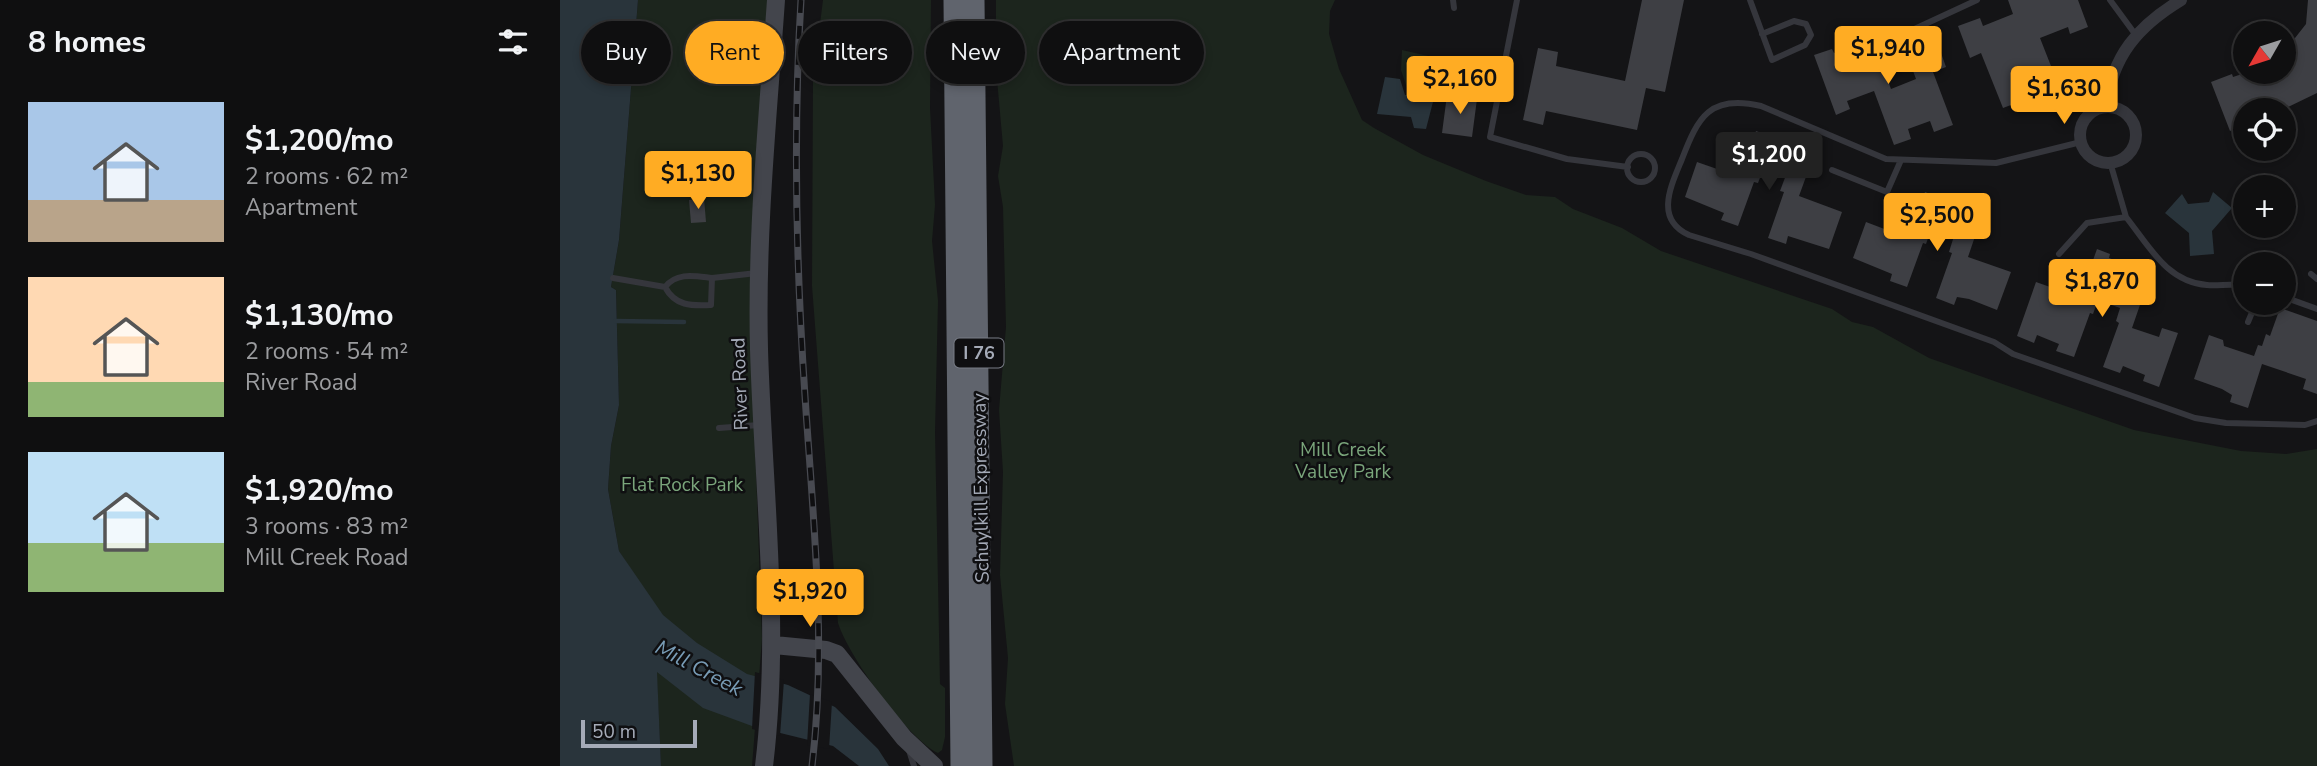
<!DOCTYPE html>
<html lang="en">
<head>
<meta charset="utf-8">
<style>
	:root { --surface:#0f0f10; --page:#181819; --text:#f1f3f6; --muted:#9b9c9f; --line:#2f2f30; --accent:#ffac23 }
	body { margin:0; font-family:"Nunito Sans",sans-serif; background:var(--page); color:var(--text); height:100vh; display:flex; flex-direction:column; font-size:26px; white-space:nowrap }
	* { box-sizing:border-box; margin:0 }
	p { font-size:23px; color:var(--muted) }
	.icon { flex:none; width:38px; height:38px; fill:none; stroke:currentColor; stroke-width:2; stroke-linecap:round; stroke-linejoin:round }
	.map { position:relative; flex:1; overflow:hidden }
	.sheet { display:flex; flex-direction:column; background:var(--surface); width:560px }
	.sheet>* { flex:none }
	.guide { position:absolute; left:21px; top:21px; width:665px; height:63px; display:flex; gap:14px }
	.needle { width:46px; rotate:231deg }
	.controls { position:absolute; left:1673px; top:21px; display:grid; gap:14px }
	.controls a { display:grid; place-items:center; width:63px; height:63px; border-radius:50%; background:var(--surface); box-shadow:0 4px 10px #0003,0 0 0 2px var(--line); font-size:35px }
	.scale { position:absolute; left:21px; bottom:18px; width:116px; box-sizing:border-box; padding-left:7px; border:4px solid #a5abb8; border-top:0; font-size:19px; line-height:24px; white-space:nowrap; color:#a5abb8; -webkit-text-stroke:5px #0f0f11; paint-order:stroke }
	.price { position:absolute; translate:-50% -60px; padding:0 16px; border-radius:7px; background:var(--accent); color:#111; font-size:23px; line-height:46px; filter:drop-shadow(0 2px 4px #0008) }
	.price::after { content:''; position:absolute; left:50%; top:42px; width:21px; height:16px; margin-left:-10px; background:inherit; clip-path:polygon(0 0,100% 0,50% 100%) }
	.price.on { background:#222; color:#fff }
	ul { padding:0; list-style:none }
	li { display:flex; align-items:center; gap:21px; height:175px; padding:0 28px }
	li span { display:grid; place-items:center; flex:none; width:196px; height:140px; border-radius:0px; color:#555 }
	li>.icon { margin-inline-start:auto }
	span .icon { width:84px; height:84px; fill:#fffc; stroke-width:1 }
	li b { font-size:30px }
	h2 { display:flex; justify-content:space-between; align-items:center; height:84px; padding:0 28px; font-size:30px }
	.chip { padding:0 24px; border-radius:32px; background:var(--surface); box-shadow:0 4px 10px #0003,0 0 0 2px var(--line); font-size:24px; line-height:63px }
	.chip.on { background:var(--accent); color:#111 }
	main { display:flex; flex:1; min-height:0 }
	.map>svg:first-child { display:block }
</style>
</head>
<body>
<main>
<section class="sheet">
<h2>8 homes<svg class="icon" aria-label="filters" viewBox="0 0 24 24"><path d="M4 7h16M4 17h16"/><circle cx="9" cy="7" r="2"/><circle cx="15" cy="17" r="2"/></svg></h2>
<ul>
<li><span style="background:linear-gradient(#a9c7e8 70%,#b9a48a 0)"><svg class="icon" aria-label="home" viewBox="0 0 24 24"><path d="M3 11l9-7 9 7M6 9v11h12V9"/></svg></span><div><b>$1,200/mo</b><p>2 rooms · 62 m²</p><p>Apartment</p></div></li>
<li><span style="background:linear-gradient(#ffd9b3 75%,#8fb573 0)"><svg class="icon" aria-label="home" viewBox="0 0 24 24"><path d="M3 11l9-7 9 7M6 9v11h12V9"/></svg></span><div><b>$1,130/mo</b><p>2 rooms · 54 m²</p><p>River Road</p></div></li>
<li><span style="background:linear-gradient(#bfe0f5 65%,#8fb573 0)"><svg class="icon" aria-label="home" viewBox="0 0 24 24"><path d="M3 11l9-7 9 7M6 9v11h12V9"/></svg></span><div><b>$1,920/mo</b><p>3 rooms · 83 m²</p><p>Mill Creek Road</p></div></li>
</ul>
</section>
<div class="map">
<svg width="1757" height="766" viewBox="0 0 1757 766">
	<rect width="100%" height="100%" fill="#141416"/>
	<!-- green -->
	<path fill="#1c251d" d="M78,0H209L191,239V332L202,639L192,766H101L97,681L84,590L59,551L48,489L51,446L59,405L56,290L51,287L59,240Z
		M263,0H371L370,108L375,205L372,241L378,301L375,432L380,684L385,688V737L382,750L378,753C347,738 289,657 278,623L252,286L253,79Z
		M436,0H775L770,11L769,34L779,69L802,120L814,128L863,155L926,181L966,195L995,197L1013,209L1062,228L1101,251L1272,309L1292,322L1313,327L1369,358L1574,430L1681,451L1726,454L1757,449V766H454L445,704L448,658L440,575L443,472L439,410L446,327L443,207L438,176L443,146L436,68Z
		M842,50L877,58L875,90L870,93L848,91L841,70Z"/>
	<!-- water -->
	<path fill="#29343b" d="M0,0H78L59,240L51,287L56,290L59,405L51,446L48,489L59,551L103,615L137,643L187,674L228,685L275,707L318,749L329,766H299L273,746L192,726L143,708L97,672L101,766H0Z
		M825,77L840,79L845,95L874,98L866,129L854,128L851,117L817,114Z
		M1653,192L1672,208L1652,231L1654,254L1630,256L1629,233L1605,213L1622,194L1628,204L1649,202Z"/>
	<!-- pier -->
	<path fill="#141416" d="M195,672L224,680L220,736L192,729Z
		M250,694L272,702L269,749L247,745Z"/>
	<g fill="none" stroke-linecap="round" stroke-linejoin="round">
		<!-- stream -->
		<path stroke="#29343b" stroke-width="4.5" d="M55,321L124,322"/>
	</g>
	<!-- building -->
	<path fill="#3e3f44" d="M1082,0H1124L1105,92L1086,88L1077,130L986,111L983,125L963,120L978,48L998,52L996,66L1065,81Z
		M1448,0H1518L1528,27L1510,34L1508,27L1480,38L1500,89L1482,96L1478,84L1456,93L1459,102L1443,108L1421,53L1410,58L1398,26L1420,18L1423,26L1453,14Z
		M1748,0H1757V93L1722,110H1685V124L1670,131L1651,82L1672,74L1673,77L1688,72H1724V52L1746,24Z
		M1375,36L1386,67L1373,72L1393,125L1374,132L1370,121L1348,129L1351,139L1334,145L1314,91L1287,101L1290,109L1276,115L1254,55L1272,49L1274,53L1313,39L1331,89L1356,79L1346,52L1355,48L1354,44Z
		M887,95L917,99L912,137L882,133Z
		M1196,131L1255,152L1239,196L1282,212L1269,249L1228,236L1226,244L1208,238L1224,192L1220,191L1226,175L1204,167L1198,183L1194,182L1178,226L1161,220L1164,213L1125,197L1137,162L1180,177Z
		M1365,192L1423,213L1408,257L1451,272L1437,310L1409,299L1397,297L1394,305L1376,298L1392,253L1389,252L1394,236L1372,227L1366,244L1363,243L1347,287L1330,281L1332,274L1293,258L1306,222L1348,238Z
		M144,198L146,222L131,223L129,200Z
		M1537,249L1550,254L1549,258L1591,273L1572,328L1599,337L1602,328L1618,333L1599,387L1583,381L1585,375L1563,366L1560,373L1543,367L1559,323L1556,321L1560,308L1538,300L1533,314L1530,313L1514,357L1496,351L1499,344L1477,335L1474,343L1457,336L1476,282L1493,288L1492,293L1518,302Z
		M1720,308L1757,321V394L1743,389L1746,379L1702,364L1688,408L1670,402L1672,395L1662,389L1634,379L1649,335L1663,340L1664,346L1694,356L1698,345L1702,346L1706,334L1710,336Z"/>
	<g fill="none" stroke-linecap="round" stroke-linejoin="round">
		<!-- lane -->
		<path stroke="#35363c" stroke-width="6" d="M893,0L894,8
			M957,0L930,137L1007,159L1068,167
			M1190,0L1212,60L1245,45L1251,35L1246,24L1234,21L1202,34
			M1550,0L1575,34
			M1325,36L1348,32L1417,0
			M1521,142L1436,163L1326,159L1201,106C1150,94 1138,117 1122,159C1111,186 1094,219 1129,235L1191,254L1434,342L1453,354L1635,418L1666,423L1745,425L1757,421
			M1067 168a14 14 0 1 1 28 0a14 14 0 1 1-28 0Z
			M1550,162L1566,217
			M1272,170L1327,192L1341,160
			M1499,254L1527,223L1566,217C1589,246 1607,282 1647,285C1660,286 1673,283 1685,286
			M1751,274L1757,279
			M53,278L105,287
			M105,287C115,306 131,306 151,305L152,278L197,273
			M105,287C117,272 134,276 152,278
			M1724,297L1757,309
			M1688,322L1696,303
			M159,428L199,425
			M348,747L354,766"/>
		<!-- street -->
		<path stroke="#35363c" stroke-width="12" d="M1546,107C1552,56 1578,26 1621,0
			M1520 135a28 28 0 1 1 56 0a28 28 0 1 1-56 0Z"/>
		<!-- secondary -->
		<path stroke="#43454c" stroke-width="18" d="M214,645L266,650L277,654L344,738L374,766
			M204,766C221,627 203,488 199,349C196,233 208,116 216,0"/>
		<!-- highway -->
		<path stroke="#60646d" stroke-width="21" d="M394,0L401,766
			M414,0L422,766"/>
		<!-- rail casing -->
		<g stroke="#484a51" stroke-width="7">
			<path id="rail" d="M241,0C233,132 236,264 245,396C253,519 267,643 252,766"/>
		</g>
		<!-- rail -->
		<use href="#rail" stroke="#0f0f11" stroke-width="4.5" stroke-dasharray="13" stroke-linecap="butt"/>
	</g>
	<g text-anchor="middle" dominant-baseline="central" stroke-width="5" stroke-linejoin="round" paint-order="stroke">
		<!-- shield labels -->
		<rect fill="#0f0f11" stroke="#787c86" stroke-width="2" x="394.5" y="338.5" width="49" height="29" rx="5"/>
		<g font-size="18" font-weight="bold" fill="#a5abb8">
			<text x="419" y="353">I 76</text>
		</g>
		<!-- street labels -->
		<g font-size="19" fill="#a5abb8" stroke="#0f0f11">
			<text transform="translate(180 384) rotate(-92)">River Road</text>
			<text transform="translate(421 488) rotate(-91)">Schuylkill Expressway</text>
		</g>
		<!-- park labels -->
		<g font-size="19" fill="#7aa57b" stroke="#0f0f11">
			<text x="783" y="450">Mill Creek<tspan x="783" dy="22">Valley Park</tspan></text>
			<text x="122" y="485">Flat Rock Park</text>
		</g>
		<!-- water labels -->
		<g font-size="21" font-style="italic" fill="#789cb6" stroke="#0f0f11">
			<text transform="translate(139 668) rotate(28)">Mill Creek</text>
		</g>
	</g>
</svg>
<div class="controls">
<a><svg class="needle" viewBox="-14 -14 28 28"><path d="M0-13l5 13h-10z" fill="#e53935"/><path d="M0 13l5-13h-10z" fill="#9b9c9f"/></svg></a>
<a><svg class="icon" aria-label="locate" viewBox="0 0 24 24"><circle cx="12" cy="12" r="6"/><path d="M12 2v4M12 18v4M2 12h4M18 12h4"/></svg></a>
<a>+</a>
<a>−</a>
</div>
<div class="scale">50 m</div>
<b class="price" style="left:1328px;top:86px">$1,940</b>
<b class="price" style="left:900px;top:116px">$2,160</b>
<b class="price" style="left:1504px;top:126px">$1,630</b>
<b class="price on" style="left:1209px;top:192px">$1,200</b>
<b class="price" style="left:138px;top:211px">$1,130</b>
<b class="price" style="left:1377px;top:253px">$2,500</b>
<b class="price" style="left:1542px;top:319px">$1,870</b>
<b class="price" style="left:250px;top:629px">$1,920</b>
<div class="guide">
<a class="chip">Buy</a>
<a class="chip on">Rent</a>
<a class="chip">Filters</a>
<a class="chip">New</a>
<a class="chip">Apartment</a>
</div>
</div>
</main>
</body>
</html>
